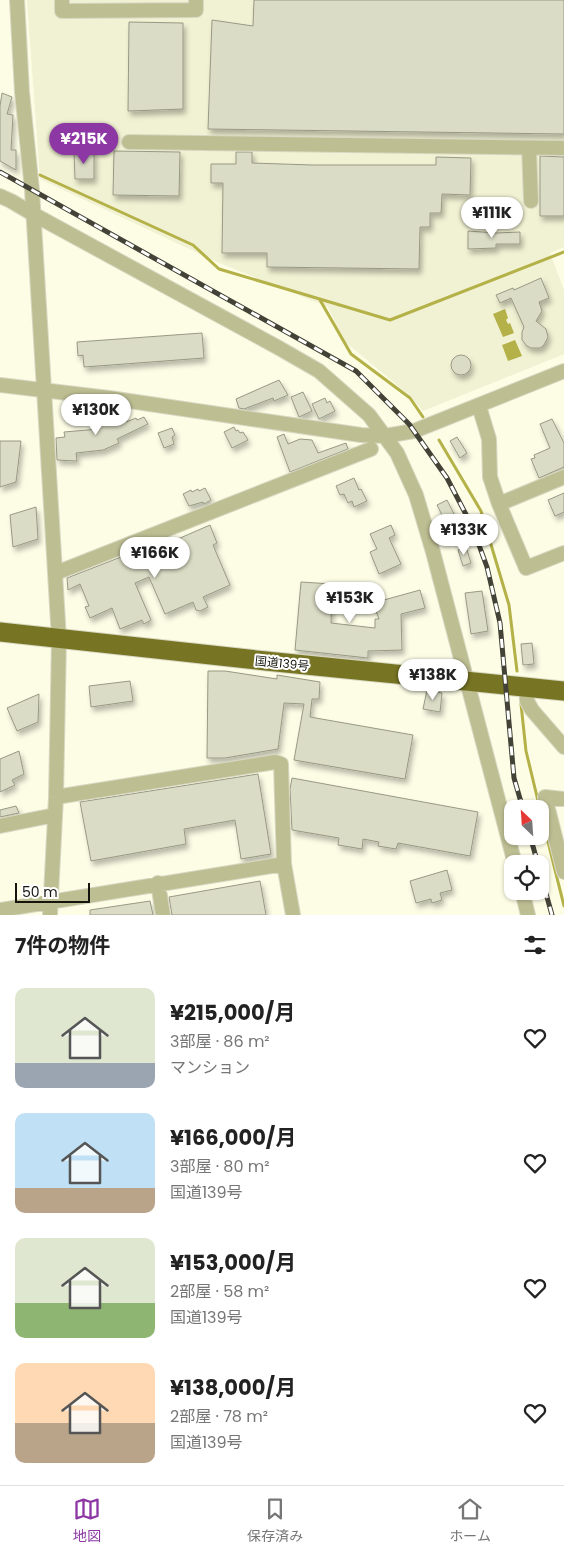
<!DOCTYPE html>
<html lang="ja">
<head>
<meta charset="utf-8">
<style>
	:root { --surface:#fff; --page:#f6f6f6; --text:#222; --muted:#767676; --line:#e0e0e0; --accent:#8c37a4 }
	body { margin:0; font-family:Poppins,"Noto Sans JP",sans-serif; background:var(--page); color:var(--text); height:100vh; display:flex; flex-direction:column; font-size:19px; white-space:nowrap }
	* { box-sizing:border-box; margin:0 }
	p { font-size:16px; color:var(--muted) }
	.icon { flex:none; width:28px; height:28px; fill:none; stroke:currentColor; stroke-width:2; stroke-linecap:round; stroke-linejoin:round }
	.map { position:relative; height:915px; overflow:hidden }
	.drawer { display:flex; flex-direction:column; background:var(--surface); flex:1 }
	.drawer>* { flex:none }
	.needle { width:32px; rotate:335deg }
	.fabs { position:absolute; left:504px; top:800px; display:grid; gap:10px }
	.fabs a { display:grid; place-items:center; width:45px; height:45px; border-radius:10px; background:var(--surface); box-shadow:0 1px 4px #0004; font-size:25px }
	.scale { position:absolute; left:15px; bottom:12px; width:75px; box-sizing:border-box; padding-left:5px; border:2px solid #15150d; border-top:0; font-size:14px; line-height:18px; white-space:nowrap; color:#15150d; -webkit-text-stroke:4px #fff; paint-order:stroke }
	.price { position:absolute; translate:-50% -42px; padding:0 11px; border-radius:18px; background:#fff; color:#222; font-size:16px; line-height:32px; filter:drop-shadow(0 1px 2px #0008) }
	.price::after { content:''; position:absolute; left:50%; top:30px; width:15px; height:11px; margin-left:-8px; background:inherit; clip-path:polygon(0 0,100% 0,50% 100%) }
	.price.selected { background:var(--accent); color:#fff }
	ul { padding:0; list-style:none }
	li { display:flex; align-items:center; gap:15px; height:125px; padding:0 15px }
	li span { display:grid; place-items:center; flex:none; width:140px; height:100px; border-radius:10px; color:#555 }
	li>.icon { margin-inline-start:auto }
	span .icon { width:60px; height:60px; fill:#fffc; stroke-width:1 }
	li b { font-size:21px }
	h2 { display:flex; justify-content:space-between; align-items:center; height:60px; padding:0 15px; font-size:21px }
	.dock { display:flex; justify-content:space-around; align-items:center; height:70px; border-top:1px solid var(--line); background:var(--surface); font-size:14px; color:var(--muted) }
	.dock a { display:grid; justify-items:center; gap:2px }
	.dock .selected { color:var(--accent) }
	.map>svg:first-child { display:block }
</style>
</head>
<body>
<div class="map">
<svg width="564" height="915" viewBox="0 0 564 915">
	<defs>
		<filter id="shadow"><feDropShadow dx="2.5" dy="4.5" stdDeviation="2.5" flood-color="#0004"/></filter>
	</defs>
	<rect width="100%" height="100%" fill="#fdfde6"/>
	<!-- built -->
	<path fill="#f1f1d3" d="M27,0H564V247L550,253L564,290V354L423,411L409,395L344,341L328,307L217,262L40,179Z"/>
	<!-- water -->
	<path fill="#b3b147" d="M505,309L508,318L506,320L508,324L510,323L514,333L503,337L493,314Z
		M515,340L522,356L508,361L502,345Z"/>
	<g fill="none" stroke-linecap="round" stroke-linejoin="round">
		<!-- stream -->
		<path stroke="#b3b147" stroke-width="3" d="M40,175L193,245L219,269L390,320L564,252
			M320,300L351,354L410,398L423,417
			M439,440L481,511L509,605L517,671
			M521,704L526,751L540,809
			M540,810L564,906"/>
	</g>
	<!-- building -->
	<path fill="#dbdcc5" stroke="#989984" filter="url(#shadow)" d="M254,0H564V134L208,129L212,20L253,26Z
		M129,22L183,23V109L128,111Z
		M2,93L12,97L7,114L13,115L11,150H16V170L0,161V106Z
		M94,151V179H75L74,152Z
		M114,151L180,152L179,196L113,195Z
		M236,152H252V163L312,165H436V157L471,158L470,195L442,194L441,213H430V227H420L419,269L267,267V253H222L223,183H211V164H236Z
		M540,156L564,157V216H540Z
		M468,231L496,233L520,232V244H496V248L468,249Z
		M541,278L549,298L539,302L542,311L536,321L546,329L548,337L544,345L540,348H531L527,346L522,340V332L524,327L511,298L500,303L496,295L513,288L514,290Z
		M202,333L204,358L84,367L83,355L78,356L77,342Z
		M451 365a10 10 0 1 1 20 0a10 10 0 1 1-20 0Z
		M279,380L288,395L274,401L273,398L244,409L239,408L236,399Z
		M303,392L312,411L299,417L291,397Z
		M325,398L327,403L330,401L335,411L319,419L312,404Z
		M107,412L110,420L121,415L126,422L136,418L137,420L144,417L148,424L117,439L119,443L103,450L76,453L77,461L57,460L56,438L65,437L64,432L99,429L93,416Z
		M552,419L564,443V467L539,478L531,459L535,458L534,455L550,448L540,424Z
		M234,427L236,431L238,430L240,433L243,432L248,440L232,448L224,432Z
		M172,428L175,435L172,437L174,444L164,448L158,433Z
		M284,434L288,444L300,439L312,440L318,453L346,443L348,449L290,472L277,437Z
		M457,437L467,453L460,458L450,441Z
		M0,441H21L16,482L0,487Z
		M354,478L359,490L361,489L367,501L354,507L352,501L348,503L344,494L340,495L336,486Z
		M205,488L211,500L204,504L203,502L189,506L183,494L191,490L192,492L198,489L199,491Z
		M564,493V512L555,516L548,500Z
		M447,500L454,514L444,519L437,505Z
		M36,507L38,539L13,547L10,515Z
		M210,525L217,543L213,545L230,585L203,597L208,607L200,611L196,610L193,602L165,614L149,577L135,583L151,620L144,624L142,620L120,629L112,608L90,618L85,607L89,606L80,584L68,590L67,578L139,550L141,555Z
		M391,525L395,535L389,538L401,564L379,574L370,552L377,549L370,534Z
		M466,547L471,563L463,566L458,550Z
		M301,582L332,584L331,623L375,628V619H379L373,603L420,590L425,608L401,614L402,650L368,651V658L295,650Z
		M482,591L488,631L471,634L465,593Z
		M532,643L534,664L523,665L521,644Z
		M208,671H225L277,679V675L320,682L319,699H312L310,717L413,735L405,779L294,760L304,704L284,703L278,749L225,758H207Z
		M130,681L133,701L91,707L89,686Z
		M427,690L442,693L440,712L423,709Z
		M39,694L38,722L17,731L7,708Z
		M19,751L24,774L12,780L15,785L0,792V759Z
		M258,774L271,854L241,859L235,820L184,829L186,844L91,861L80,802Z
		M292,778L478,812L470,856L398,843L396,849L378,846L379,842L363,839L362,849L338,845L339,838L292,830L290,789Z
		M16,806L19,813L0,817V810Z
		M447,870L452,890L440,893L442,900L432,903L431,899L416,903L410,881Z
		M260,881L266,915H172L169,897Z
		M150,901L153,915H90V910Z"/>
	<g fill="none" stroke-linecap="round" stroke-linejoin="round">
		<!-- minor casing -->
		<g stroke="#d8d8c3" stroke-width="16">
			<path id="minor" d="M17,0L22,92L32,190L59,639L56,797L50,915
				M62,0V11L196,10V0
				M129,142L564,148
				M529,148L531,201
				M0,196L11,201L33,214L279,348L319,371L369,415L397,453L416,495L433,552L515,864
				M0,385L109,398L361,435L385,436L414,431L564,371
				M479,406L489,439L490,477L499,504L526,568L564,553
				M499,504L564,477
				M56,573L371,449
				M526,687L527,701L532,710L564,747
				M56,797L275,762L281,764L284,864L293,915
				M564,799L545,797L564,872
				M0,826L55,815
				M158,883L163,915
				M522,891L528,915
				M0,910L284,864"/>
		</g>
		<!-- highway casing -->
		<g stroke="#d8d8c3" stroke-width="21">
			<path id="highway" d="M0,632L266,661L564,691"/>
		</g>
		<!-- minor -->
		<use href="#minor" stroke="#bebe93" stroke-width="14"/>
		<!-- highway -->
		<use href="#highway" stroke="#777523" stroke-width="19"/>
		<!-- rail casing -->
		<g stroke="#424237" stroke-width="5">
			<path id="rail" d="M0,172L356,371L409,424L447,478L472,526L487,567L500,623L514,778L523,809
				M530,836L538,864
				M540,872L552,915"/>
		</g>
		<!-- rail -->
		<use href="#rail" stroke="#fff" stroke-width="3" stroke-dasharray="9" stroke-linecap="butt"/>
	</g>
	<g text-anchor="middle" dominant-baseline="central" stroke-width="4" stroke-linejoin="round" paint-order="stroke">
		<!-- street labels -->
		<g font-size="12" fill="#15150d" stroke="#fff">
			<text transform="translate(282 663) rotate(6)">国道139号</text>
		</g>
	</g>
</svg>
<div class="fabs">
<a><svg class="needle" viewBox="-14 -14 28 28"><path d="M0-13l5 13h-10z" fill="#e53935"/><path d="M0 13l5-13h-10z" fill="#767676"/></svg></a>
<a><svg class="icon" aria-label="locate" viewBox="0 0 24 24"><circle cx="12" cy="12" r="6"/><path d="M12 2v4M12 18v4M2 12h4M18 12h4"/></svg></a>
</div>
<div class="scale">50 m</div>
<b class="price selected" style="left:84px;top:165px">¥215K</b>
<b class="price" style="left:492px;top:239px">¥111K</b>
<b class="price" style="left:96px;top:436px">¥130K</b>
<b class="price" style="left:464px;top:556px">¥133K</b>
<b class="price" style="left:155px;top:579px">¥166K</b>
<b class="price" style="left:350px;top:624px">¥153K</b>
<b class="price" style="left:433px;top:701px">¥138K</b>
</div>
<section class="drawer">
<h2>7件の物件<svg class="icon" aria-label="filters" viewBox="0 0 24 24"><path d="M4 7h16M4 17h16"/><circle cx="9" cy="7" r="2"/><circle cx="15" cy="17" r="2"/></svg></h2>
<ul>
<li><span style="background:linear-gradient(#dfe7d0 75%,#9aa5b1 0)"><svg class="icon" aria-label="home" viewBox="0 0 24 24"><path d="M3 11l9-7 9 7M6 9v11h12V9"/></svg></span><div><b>¥215,000/月</b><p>3部屋 · 86 m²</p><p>マンション</p></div><svg class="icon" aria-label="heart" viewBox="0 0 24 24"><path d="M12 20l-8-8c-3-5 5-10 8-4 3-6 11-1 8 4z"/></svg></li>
<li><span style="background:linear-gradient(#bfe0f5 75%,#b9a48a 0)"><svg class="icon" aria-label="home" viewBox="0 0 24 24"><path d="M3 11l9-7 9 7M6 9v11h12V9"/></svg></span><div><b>¥166,000/月</b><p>3部屋 · 80 m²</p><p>国道139号</p></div><svg class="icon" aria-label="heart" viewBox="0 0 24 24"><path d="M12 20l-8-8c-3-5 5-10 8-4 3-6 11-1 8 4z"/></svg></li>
<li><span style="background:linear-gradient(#dfe7d0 65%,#8fb573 0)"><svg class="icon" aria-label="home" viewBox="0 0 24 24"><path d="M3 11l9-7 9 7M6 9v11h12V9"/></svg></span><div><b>¥153,000/月</b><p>2部屋 · 58 m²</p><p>国道139号</p></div><svg class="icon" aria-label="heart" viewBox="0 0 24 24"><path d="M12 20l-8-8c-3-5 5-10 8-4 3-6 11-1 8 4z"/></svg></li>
<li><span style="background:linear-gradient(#ffd9b3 60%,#b9a48a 0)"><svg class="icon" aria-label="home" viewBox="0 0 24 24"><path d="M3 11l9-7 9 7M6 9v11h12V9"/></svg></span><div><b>¥138,000/月</b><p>2部屋 · 78 m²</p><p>国道139号</p></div><svg class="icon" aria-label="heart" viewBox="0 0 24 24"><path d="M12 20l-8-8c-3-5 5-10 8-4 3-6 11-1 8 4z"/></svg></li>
</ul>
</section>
<nav class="dock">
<a class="selected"><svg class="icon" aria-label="map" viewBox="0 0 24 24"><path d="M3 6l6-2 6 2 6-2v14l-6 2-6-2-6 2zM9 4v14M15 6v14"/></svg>地図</a>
<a><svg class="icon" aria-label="saved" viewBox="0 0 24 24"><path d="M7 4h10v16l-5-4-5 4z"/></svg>保存済み</a>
<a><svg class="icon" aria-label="home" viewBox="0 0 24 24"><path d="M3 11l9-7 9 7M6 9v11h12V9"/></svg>ホーム</a>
</nav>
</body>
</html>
